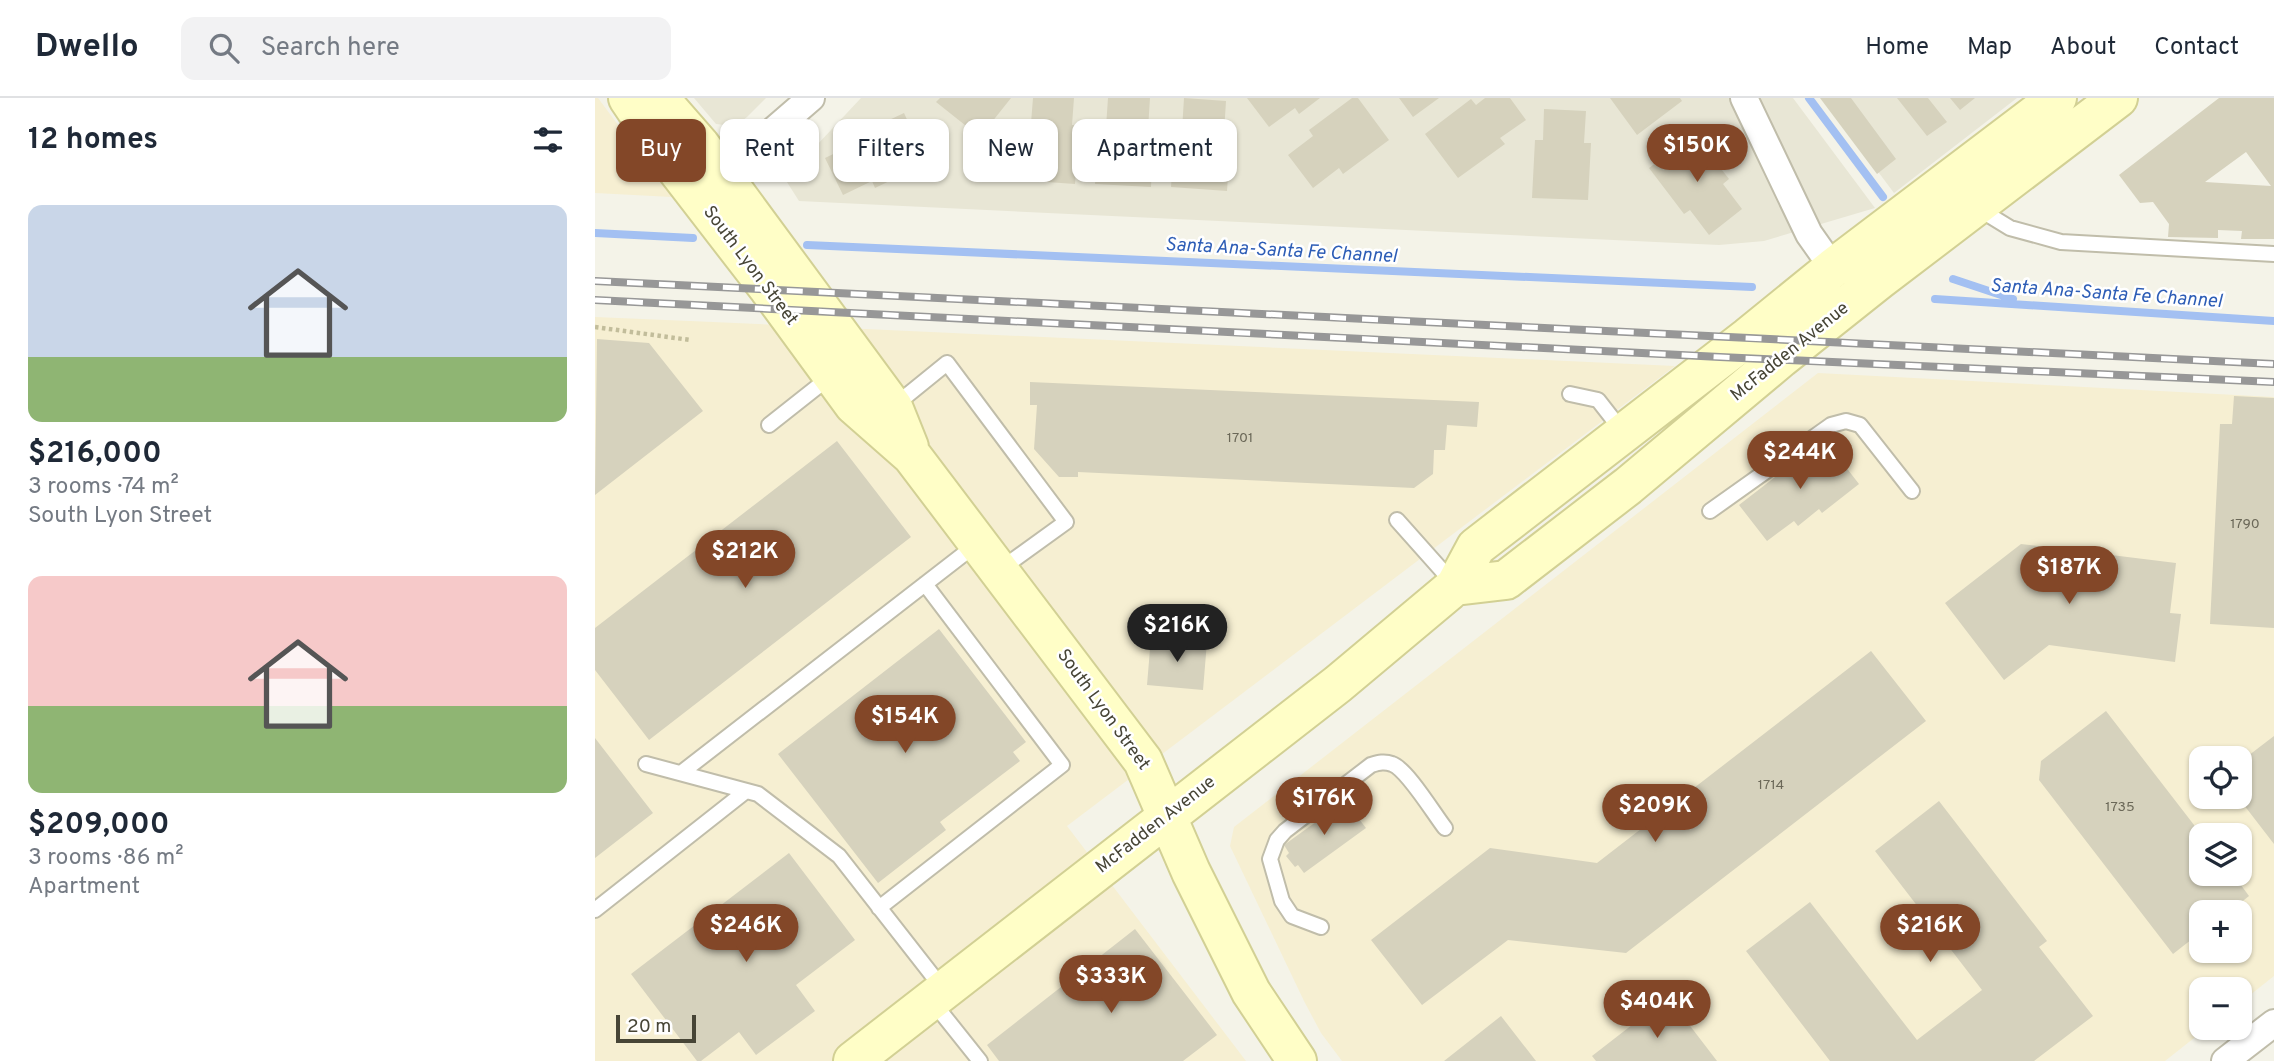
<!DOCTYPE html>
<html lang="en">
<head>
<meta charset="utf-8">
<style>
	:root { --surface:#fff; --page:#f2f2f3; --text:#1f2937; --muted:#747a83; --line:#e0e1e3; --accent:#834728 }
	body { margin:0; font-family:Overpass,sans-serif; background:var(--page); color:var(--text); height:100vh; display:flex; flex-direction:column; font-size:26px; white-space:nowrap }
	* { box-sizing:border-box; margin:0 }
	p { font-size:23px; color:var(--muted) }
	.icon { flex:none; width:38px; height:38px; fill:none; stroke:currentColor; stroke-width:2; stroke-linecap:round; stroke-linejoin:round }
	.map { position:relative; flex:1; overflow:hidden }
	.sheet { display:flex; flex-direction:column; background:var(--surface); width:595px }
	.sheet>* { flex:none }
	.banner { position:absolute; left:21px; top:21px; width:665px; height:63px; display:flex; gap:14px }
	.controls { position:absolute; left:1594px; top:648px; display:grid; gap:14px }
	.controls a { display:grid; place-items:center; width:63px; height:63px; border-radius:14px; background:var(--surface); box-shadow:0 2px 5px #0004; font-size:35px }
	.scale { position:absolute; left:21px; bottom:18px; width:80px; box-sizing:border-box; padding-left:7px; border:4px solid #474536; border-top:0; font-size:19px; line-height:24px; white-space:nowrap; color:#474536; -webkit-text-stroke:5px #fff; paint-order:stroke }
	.price { position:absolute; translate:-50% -60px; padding:0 16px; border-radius:24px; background:var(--accent); color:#fff; font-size:23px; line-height:46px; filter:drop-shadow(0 2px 4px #0008) }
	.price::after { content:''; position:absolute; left:50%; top:42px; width:21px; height:16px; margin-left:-10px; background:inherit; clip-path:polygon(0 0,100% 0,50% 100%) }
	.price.active { background:#222; color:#fff }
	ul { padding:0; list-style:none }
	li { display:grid; align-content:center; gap:14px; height:371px; padding:0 28px }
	li span { display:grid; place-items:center; height:217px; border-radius:14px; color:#555 }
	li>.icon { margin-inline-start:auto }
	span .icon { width:126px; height:126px; fill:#fffc; stroke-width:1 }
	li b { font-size:30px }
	h2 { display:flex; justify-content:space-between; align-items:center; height:84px; padding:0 28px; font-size:30px }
	.chip { padding:0 24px; border-radius:14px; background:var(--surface); box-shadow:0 2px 5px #0004; font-size:24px; line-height:63px }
	.chip.active { background:var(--accent); color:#fff }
	header { display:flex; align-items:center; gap:42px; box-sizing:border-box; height:98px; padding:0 35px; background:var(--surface); border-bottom:2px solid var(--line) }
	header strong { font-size:33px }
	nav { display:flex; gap:38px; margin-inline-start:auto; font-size:24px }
	.search { width:490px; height:63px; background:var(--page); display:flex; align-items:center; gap:18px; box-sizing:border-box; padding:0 24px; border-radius:14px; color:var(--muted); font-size:26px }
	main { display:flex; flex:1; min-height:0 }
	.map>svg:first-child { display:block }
</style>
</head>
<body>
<header>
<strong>Dwello</strong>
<div class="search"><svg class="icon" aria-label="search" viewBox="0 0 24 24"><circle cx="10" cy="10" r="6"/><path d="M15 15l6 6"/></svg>Search here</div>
<nav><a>Home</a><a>Map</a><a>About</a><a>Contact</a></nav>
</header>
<main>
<section class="sheet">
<h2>12 homes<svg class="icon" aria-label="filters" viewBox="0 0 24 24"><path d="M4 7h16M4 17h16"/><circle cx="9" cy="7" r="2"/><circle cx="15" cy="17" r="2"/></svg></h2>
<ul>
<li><span style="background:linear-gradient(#c9d6e8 70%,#8fb573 0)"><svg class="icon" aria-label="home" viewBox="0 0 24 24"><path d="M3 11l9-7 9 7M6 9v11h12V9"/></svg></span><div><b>$216,000</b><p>3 rooms · 74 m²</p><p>South Lyon Street</p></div></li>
<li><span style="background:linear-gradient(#f6c9c9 60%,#8fb573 0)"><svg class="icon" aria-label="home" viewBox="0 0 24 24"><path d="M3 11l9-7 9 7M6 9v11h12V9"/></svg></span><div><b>$209,000</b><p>3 rooms · 86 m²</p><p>Apartment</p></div></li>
</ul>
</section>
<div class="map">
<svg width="1679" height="963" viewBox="0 0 1679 963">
	<rect width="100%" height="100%" fill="#f4f3e8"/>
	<!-- residential -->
	<path fill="#e8e6d5" d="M99,0H171L152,19L143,26L130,27L121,26Z
		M266,0H1198L1280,110L1169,143L1124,147L204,103L190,81Z
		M1228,0H1422L1299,95Z"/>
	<!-- commercial -->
	<path fill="#f6efd2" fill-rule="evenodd" d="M0,0H3L77,99L0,95Z
		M0,219L118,224L1080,268L472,728L651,963H0Z
		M1223,275L1679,299V878L1645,905V891H1606V929H1613L1570,963H747L726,935L709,903L635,748L639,729ZM1606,660H1645V698H1606ZM1606,737H1645V775H1606ZM1606,814H1645V852H1606Z"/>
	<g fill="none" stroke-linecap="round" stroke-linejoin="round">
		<!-- stream -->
		<path stroke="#a3c0f2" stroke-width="8" d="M1214,0L1288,99
			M0,135L98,140
			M212,147L1157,189
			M1358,181L1418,201
			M1340,201L1679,223"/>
	</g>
	<!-- building -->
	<path fill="#d6d2bd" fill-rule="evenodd" d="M345,0H416L385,39L341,4Z
		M438,0H479L477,27L484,28L480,86L424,82L428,24L436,25Z
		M513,0H555L553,31L559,32L556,89L500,86L504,29H511Z
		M589,0L631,3L629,35H636L632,93L576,89L580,32H587Z
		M652,0H725L704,16L700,10L674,29Z
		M757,0H763L794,42L748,76L744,70L718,90L693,57L718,38L714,32Z
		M804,0H844L818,19Z
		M890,0H915L931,22L905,40L910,46L863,80L830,36L876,1L881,7Z
		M1015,0H1085L1087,3L1042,37Z
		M1225,0H1256L1301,61L1282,76Z
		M1302,0H1333L1352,24L1332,38Z
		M1355,0H1380L1365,12Z
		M1624,0H1679V141H1646L1647,133L1623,132V140L1573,139L1574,126L1558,104L1545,105L1524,77ZM1651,54L1676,88L1610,84Z
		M949,11L991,13L989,45H996L993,102L937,100L940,42H948Z
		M309,15L332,65L280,90L277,83L248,97L230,60L259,46L256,40Z
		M1099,36L1134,81L1128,86L1147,111L1114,137L1095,112L1089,116L1054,70Z
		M2,241L54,245L108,313L0,397Z
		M435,284L884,304L882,329L852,327L850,352H839L838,376L819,390L483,374V379H464L439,351L442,307H435Z
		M1639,298L1679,300V530L1615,526L1625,326H1637Z
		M1229,341L1264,386L1227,415L1224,411L1203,428L1199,423L1172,443L1144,407Z
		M242,343L316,439L54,642L0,572V530Z
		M1426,446L1581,465L1575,515L1586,516L1580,564L1454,547L1409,582L1350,505Z
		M344,531L431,644L418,654L425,663L345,724L351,732L283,785L183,656Z
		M556,539L612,544L608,592L552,587Z
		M1276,553L1331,623L1031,855L913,842L827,907L776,842L895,750L1002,765Z
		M1511,613L1606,736V775H1637L1654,798L1634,814H1606V834L1578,856L1444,682L1446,663Z
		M1679,638V746L1642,698H1645V664Z
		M0,640L58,715L0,760Z
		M750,703L771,730L709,775L703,767L700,769L691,758L694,755L689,747Z
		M1344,703L1452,843L1444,849L1498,918L1439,963H1235L1151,853L1215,804L1322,942L1387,892L1280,753Z
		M194,755L260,842L201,887L220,913L161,957L144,934L106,963H102L36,876Z
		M540,831L622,937L588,963H404L392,947Z
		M1073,899L1122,963H1001L997,958Z
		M906,918L941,963H849Z"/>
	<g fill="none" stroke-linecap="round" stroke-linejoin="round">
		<!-- lane casing -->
		<g stroke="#c0bdaa" stroke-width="18">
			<path id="lane" d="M1384,111L1415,130L1466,144L1679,156
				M975,296L1003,302L1028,334
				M299,308L352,265L471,424L406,471
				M174,327L236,278
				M1115,413L1236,327L1251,323L1265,327L1317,393
				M802,422L859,486
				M51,666L163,696L244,758L348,891
				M86,675L383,445
				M284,810L467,667L330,486
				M0,812L151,693
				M726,829L697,818L687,803L675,761L682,742L690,733L776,667C783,665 789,663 797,666C812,671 839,716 850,730
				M337,903L385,963"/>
		</g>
		<!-- street casing -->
		<g stroke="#c0bdaa" stroke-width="30">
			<path id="street" d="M1149,0L1214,136L1238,170
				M127,77L216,0
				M1630,963L1679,925"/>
		</g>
		<!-- secondary casing -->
		<g stroke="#d2d094" stroke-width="42">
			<path id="secondary" d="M33,0L79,68L174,191L259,307L317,358L548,663L596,774L656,894L702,963
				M64,0L105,47L298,309L314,349
				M860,488L911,482L1033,388L1186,260L1284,182L1523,0
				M258,963L743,586L860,488L881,449L1153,239L1238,170L1462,0"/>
		</g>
		<!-- path -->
		<path stroke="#c2bd9b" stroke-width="4.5" stroke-dasharray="3.5 3.5" stroke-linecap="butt" d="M0,229L95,242"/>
		<!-- lane -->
		<use href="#lane" stroke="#fff" stroke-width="14"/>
		<!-- street -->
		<use href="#street" stroke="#fff" stroke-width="26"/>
		<!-- secondary -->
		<use href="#secondary" stroke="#fffec7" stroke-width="38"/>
		<!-- rail casing -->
		<g stroke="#979797" stroke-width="8">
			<path id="rail" d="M0,183L1679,266
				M0,202L1125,259L1679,284"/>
		</g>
		<!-- rail -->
		<use href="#rail" stroke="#fff" stroke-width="5" stroke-dasharray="16" stroke-linecap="butt"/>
	</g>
	<g text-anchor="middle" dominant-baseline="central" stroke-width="5" stroke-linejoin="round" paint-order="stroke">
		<!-- number labels -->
		<g font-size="14" fill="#6b6858">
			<text x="645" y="340">1701</text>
			<text x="1650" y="426">1790</text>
			<text x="1176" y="687">1714</text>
			<text x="1525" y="709">1735</text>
		</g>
		<!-- street labels -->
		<g font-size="18" fill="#474536" stroke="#fff">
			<text transform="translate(155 168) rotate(53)">South Lyon Street</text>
			<text transform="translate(1195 254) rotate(-39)">McFadden Avenue</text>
			<text transform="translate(508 612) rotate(54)">South Lyon Street</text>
			<text transform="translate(561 727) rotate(-38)">McFadden Avenue</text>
		</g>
		<!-- water labels -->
		<g font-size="19" font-style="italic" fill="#2d5db6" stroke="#fff">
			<text transform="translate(686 153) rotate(3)">Santa Ana-Santa Fe Channel</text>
			<text transform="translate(1511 196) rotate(4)">Santa Ana-Santa Fe Channel</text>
		</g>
	</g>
</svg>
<div class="controls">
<a><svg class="icon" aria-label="locate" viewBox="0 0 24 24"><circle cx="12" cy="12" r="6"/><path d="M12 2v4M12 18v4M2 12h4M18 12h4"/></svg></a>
<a><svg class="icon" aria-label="layers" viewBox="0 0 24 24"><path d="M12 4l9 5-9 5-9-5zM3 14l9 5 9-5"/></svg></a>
<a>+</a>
<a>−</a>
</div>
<div class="scale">20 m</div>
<b class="price" style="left:1102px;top:86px">$150K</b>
<b class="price" style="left:1205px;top:393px">$244K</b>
<b class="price" style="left:150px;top:492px">$212K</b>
<b class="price" style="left:1474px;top:508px">$187K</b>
<b class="price active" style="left:582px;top:566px">$216K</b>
<b class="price" style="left:310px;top:657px">$154K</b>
<b class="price" style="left:729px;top:739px">$176K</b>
<b class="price" style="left:1060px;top:746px">$209K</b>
<b class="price" style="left:151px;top:866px">$246K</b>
<b class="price" style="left:1335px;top:866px">$216K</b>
<b class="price" style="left:516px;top:917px">$333K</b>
<b class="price" style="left:1062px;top:942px">$404K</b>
<div class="banner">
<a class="chip active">Buy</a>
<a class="chip">Rent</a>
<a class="chip">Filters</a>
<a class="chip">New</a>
<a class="chip">Apartment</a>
</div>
</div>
</main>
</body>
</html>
